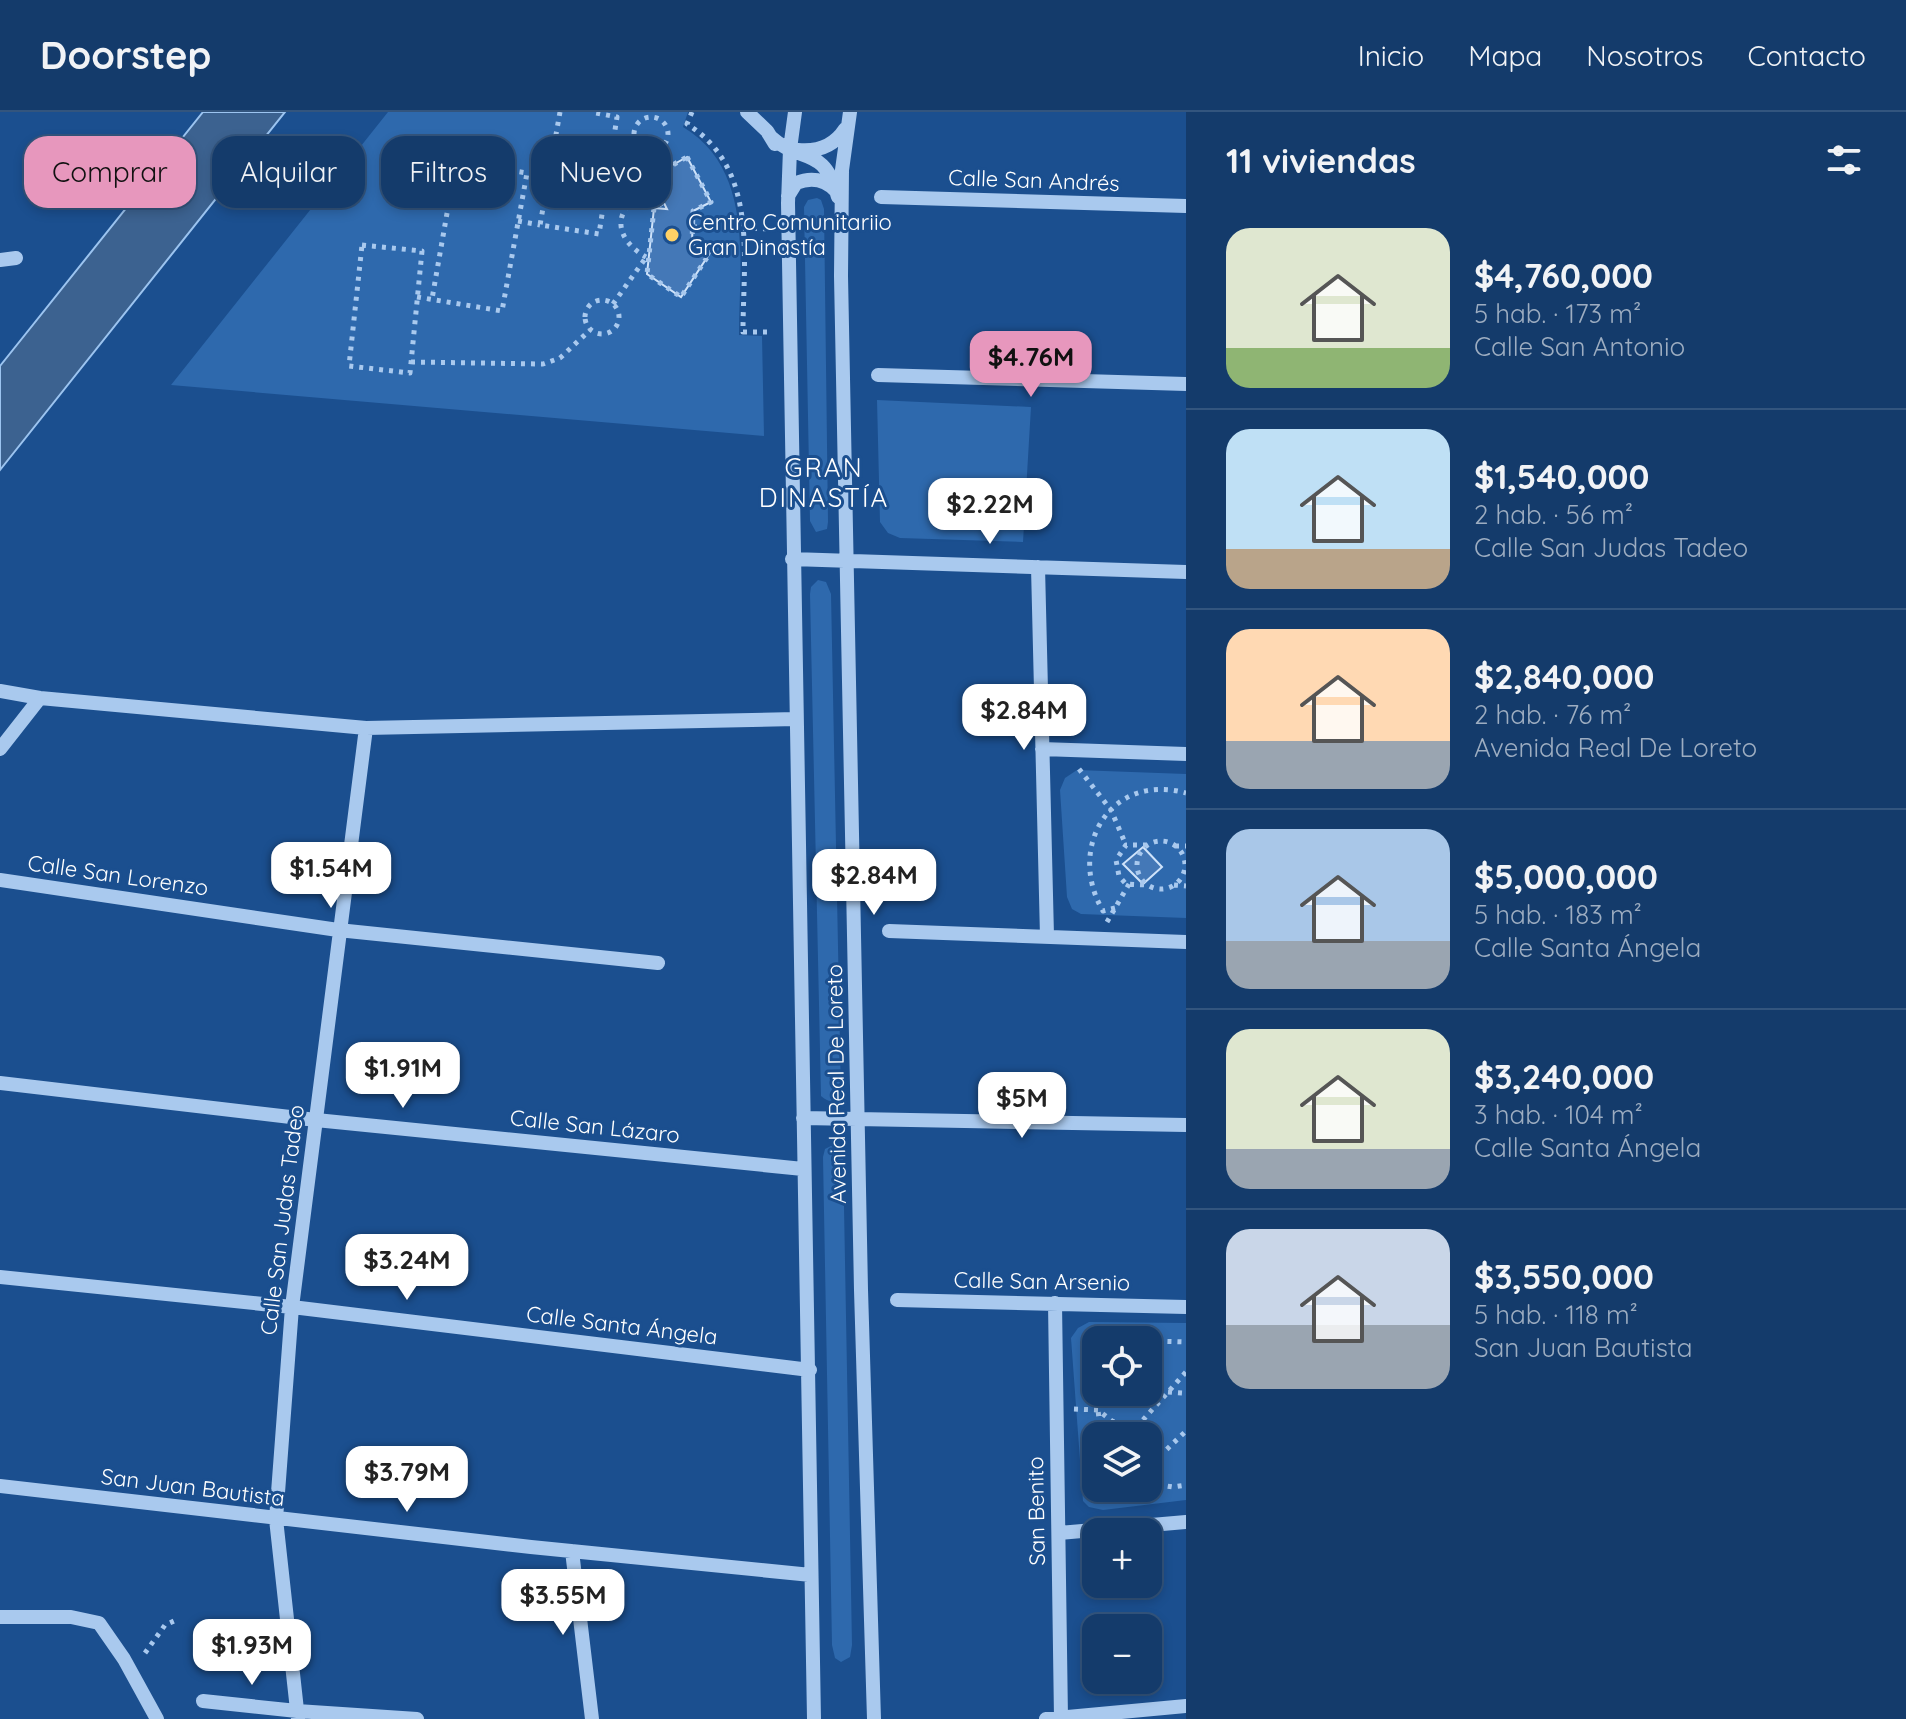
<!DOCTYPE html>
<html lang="es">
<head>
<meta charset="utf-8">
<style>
	:root { --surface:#143b6b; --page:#214673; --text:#f1f3f6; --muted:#9dadc1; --line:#33557e; --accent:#e797bd }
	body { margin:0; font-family:Quicksand,sans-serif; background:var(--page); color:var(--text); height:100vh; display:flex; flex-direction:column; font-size:30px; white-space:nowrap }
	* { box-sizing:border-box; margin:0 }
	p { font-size:26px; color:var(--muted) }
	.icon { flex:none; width:44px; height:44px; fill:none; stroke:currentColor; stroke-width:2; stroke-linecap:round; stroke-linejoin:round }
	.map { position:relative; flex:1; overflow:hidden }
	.details { display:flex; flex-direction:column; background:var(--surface); width:720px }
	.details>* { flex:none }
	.top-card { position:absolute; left:24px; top:24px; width:760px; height:72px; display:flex; gap:16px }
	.buttons { position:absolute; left:1082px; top:1214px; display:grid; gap:16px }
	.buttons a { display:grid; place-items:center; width:80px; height:80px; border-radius:16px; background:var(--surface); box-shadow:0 4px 12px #0003,0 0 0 2px var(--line); font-size:40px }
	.price { position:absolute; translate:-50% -68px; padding:0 18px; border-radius:16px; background:#fff; color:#222; font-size:26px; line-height:52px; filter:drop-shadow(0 2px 4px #0008) }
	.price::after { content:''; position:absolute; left:50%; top:48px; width:24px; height:18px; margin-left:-12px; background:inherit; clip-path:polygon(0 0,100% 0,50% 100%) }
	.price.current { background:var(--accent); color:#111 }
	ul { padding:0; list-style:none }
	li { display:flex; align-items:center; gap:24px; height:200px; padding:0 40px }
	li+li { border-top:2px solid var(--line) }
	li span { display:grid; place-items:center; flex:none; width:224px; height:160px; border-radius:24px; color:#555 }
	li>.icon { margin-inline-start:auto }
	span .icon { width:96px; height:96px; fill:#fffc; stroke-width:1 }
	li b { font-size:34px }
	h2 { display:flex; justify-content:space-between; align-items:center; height:96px; padding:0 40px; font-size:34px }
	.pill { padding:0 28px; border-radius:24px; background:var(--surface); box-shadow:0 4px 12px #0003,0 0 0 2px var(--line); font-size:28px; line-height:72px }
	.pill.current { background:var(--accent); color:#111 }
	header { display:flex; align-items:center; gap:48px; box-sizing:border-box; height:112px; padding:0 40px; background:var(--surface); border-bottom:2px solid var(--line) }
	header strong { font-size:38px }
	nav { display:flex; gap:44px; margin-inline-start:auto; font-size:28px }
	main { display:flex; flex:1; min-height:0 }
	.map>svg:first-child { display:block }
</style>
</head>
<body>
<header>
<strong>Doorstep</strong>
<nav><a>Inicio</a><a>Mapa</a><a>Nosotros</a><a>Contacto</a></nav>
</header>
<main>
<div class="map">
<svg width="1186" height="1607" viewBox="0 0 1186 1607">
	<rect width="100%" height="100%" fill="#1b4f8f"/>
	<!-- green -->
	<path fill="#2e69ad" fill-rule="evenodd" d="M388,0H688L683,15C755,58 739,152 739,223L762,224L764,324L171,273Z
		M817,86L821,88L824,97L828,410L827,417L816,420L810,409L804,95L808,88Z
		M877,288L1031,295L1023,430L900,426L888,421L880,410Z
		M818,468L826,470L831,482L841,985C833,990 829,991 821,984L810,482L811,475Z
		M1077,658L1186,662V806L1081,802L1072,797L1067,785L1060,678L1065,666Z
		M833,1033L843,1040L852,1533L850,1545L841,1550L835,1546L832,1533L823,1045L825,1037Z
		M1089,1210L1186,1211V1388L1103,1398L1089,1395L1083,1389L1071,1226L1078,1216ZM1096,1228H1148V1280H1096ZM1096,1324H1148V1376H1096Z"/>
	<!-- water -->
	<path fill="#3c6290" stroke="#9cc4f0" stroke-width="2" d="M203,0H285L0,358V254Z"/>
	<!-- building -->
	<path fill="#4478b7" stroke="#cfe3fa" stroke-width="2" d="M687,45L711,90L693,99L692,132L710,141L681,185L647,162L654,96L667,97L651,65Z
		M1143,735L1162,755L1143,772L1123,752Z"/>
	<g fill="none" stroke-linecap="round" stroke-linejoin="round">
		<!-- path -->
		<path stroke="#a9c9ee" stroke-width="5" stroke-dasharray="4 6" stroke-linecap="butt" d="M560,0L540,113L599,122L617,5L591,0
			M692,0L687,12C759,57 743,146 743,220H767V225
			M634 22a17 17 0 1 1 34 0a17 17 0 1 1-34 0Z
			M648,39L644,87L654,96
			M687,45L711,90L693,99L692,132L710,141L681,185L647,162L654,96L664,90L651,65Z
			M644,82C610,99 616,128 646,145
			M518,109L540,113
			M693,115L772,117
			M362,133L422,139L410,261L349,254Z
			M417,185L502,199L527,61L456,50L432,187
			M585 205a17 17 0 1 1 34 0a17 17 0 1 1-34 0Z
			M613,192L647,144
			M411,250L543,252L560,246L590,218
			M1079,657L1111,698L1126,733
			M1137 753a24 24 0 1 1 48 0a24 24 0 1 1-48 0Z
			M1147,733H1126L1116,748L1119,764L1126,772L1147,773
			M1175,734H1186
			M1174,773L1186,774
			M1115,796L1103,799C1066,736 1110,660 1186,681
			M1107,810L1129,772
			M1148,1232L1156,1229L1186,1230
			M1168,1280L1182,1281L1186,1284
			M1074,1297L1098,1298L1112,1309L1135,1317
			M1101,1324L1098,1298L1101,1280
			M1133,1324V1319L1186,1260
			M1148,1342L1164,1340L1186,1319
			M1148,1371L1173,1375L1186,1373
			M145,1541L165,1513L174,1509"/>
		<!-- minor -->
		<path stroke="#a9c9ee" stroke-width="14" d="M747,0L767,19L775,32
			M795,0L790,37L788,91L814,1607
			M850,0L842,58L841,164L861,1178L874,1607
			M771,25C800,52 824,32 838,85
			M798,38C818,40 834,34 845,17
			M788,84L796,71C811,65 825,67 836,79
			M881,85L1186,94
			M0,148L16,146
			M878,263L1186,272
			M792,447L1186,460
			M1038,455L1047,824
			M0,579L40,586L366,616L796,607
			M0,637L40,586
			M1042,637L1186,642
			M0,768L338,818L658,851
			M889,819L1186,830
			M0,971L316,1008L803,1057
			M803,1006L1186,1013
			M0,1165L292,1195L810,1258
			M897,1188L1186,1195
			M1055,1191L1061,1606
			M0,1374L531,1435L811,1463
			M1059,1421L1186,1410
			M572,1439L592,1607
			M0,1505H71L99,1511L124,1547L157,1607
			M203,1589L297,1599L417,1607
			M298,1607L276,1407L292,1195L366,616
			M1046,1607L1186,1594"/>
	</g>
	<!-- markers -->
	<circle fill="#ffd166" stroke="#1b4f8f" stroke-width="3" cx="672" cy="123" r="8"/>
	<g text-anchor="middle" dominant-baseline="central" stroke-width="6" stroke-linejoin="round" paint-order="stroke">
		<!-- street labels -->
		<g font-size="22" fill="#fff" stroke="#1b4f8f">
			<text transform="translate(1034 68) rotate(2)">Calle San Andrés</text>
			<text transform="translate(118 763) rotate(8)">Calle San Lorenzo</text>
			<text transform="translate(836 972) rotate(-91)">Avenida Real De Loreto</text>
			<text transform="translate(595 1014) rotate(6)">Calle San Lázaro</text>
			<text transform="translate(282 1108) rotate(-83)">Calle San Judas Tadeo</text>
			<text transform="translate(1042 1169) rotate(1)">Calle San Arsenio</text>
			<text transform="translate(622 1213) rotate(7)">Calle Santa Ángela</text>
			<text transform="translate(193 1375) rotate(7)">San Juan Bautista</text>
			<text transform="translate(1036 1399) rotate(-91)">San Benito</text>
		</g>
		<!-- poi labels -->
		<g font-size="22" fill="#fff" stroke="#1b4f8f" text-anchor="start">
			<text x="688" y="110">Centro Comunitariio<tspan x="688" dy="25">Gran Dinastía</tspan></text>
		</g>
		<!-- quarter labels -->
		<g font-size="26" letter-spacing="2" fill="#fff" stroke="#1b4f8f">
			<text x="824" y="355">GRAN<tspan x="824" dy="30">DINASTÍA</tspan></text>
		</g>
	</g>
</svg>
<div class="buttons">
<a><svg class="icon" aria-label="locate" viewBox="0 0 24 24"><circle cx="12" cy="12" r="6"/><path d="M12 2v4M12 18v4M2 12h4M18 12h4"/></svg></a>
<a><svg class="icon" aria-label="layers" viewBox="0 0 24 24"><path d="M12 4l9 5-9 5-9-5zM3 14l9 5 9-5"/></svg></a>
<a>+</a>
<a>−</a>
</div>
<b class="price current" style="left:1031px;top:287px">$4.76M</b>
<b class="price" style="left:990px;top:434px">$2.22M</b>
<b class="price" style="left:1024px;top:640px">$2.84M</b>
<b class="price" style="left:331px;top:798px">$1.54M</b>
<b class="price" style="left:874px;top:805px">$2.84M</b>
<b class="price" style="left:403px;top:998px">$1.91M</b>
<b class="price" style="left:1022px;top:1028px">$5M</b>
<b class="price" style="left:407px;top:1190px">$3.24M</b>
<b class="price" style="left:407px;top:1402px">$3.79M</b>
<b class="price" style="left:563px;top:1525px">$3.55M</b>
<b class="price" style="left:252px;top:1575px">$1.93M</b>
<div class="top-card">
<a class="pill current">Comprar</a>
<a class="pill">Alquilar</a>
<a class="pill">Filtros</a>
<a class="pill">Nuevo</a>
</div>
</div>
<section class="details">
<h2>11 viviendas<svg class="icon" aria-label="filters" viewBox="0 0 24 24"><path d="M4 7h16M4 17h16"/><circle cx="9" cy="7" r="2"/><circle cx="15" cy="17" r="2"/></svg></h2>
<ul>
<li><span style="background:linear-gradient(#dfe7d0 75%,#8fb573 0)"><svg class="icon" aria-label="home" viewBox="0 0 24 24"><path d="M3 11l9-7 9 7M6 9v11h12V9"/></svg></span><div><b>$4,760,000</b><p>5 hab. · 173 m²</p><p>Calle San Antonio</p></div></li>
<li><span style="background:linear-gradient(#bfe0f5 75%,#b9a48a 0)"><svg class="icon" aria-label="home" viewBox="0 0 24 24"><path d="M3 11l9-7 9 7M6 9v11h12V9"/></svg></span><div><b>$1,540,000</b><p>2 hab. · 56 m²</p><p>Calle San Judas Tadeo</p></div></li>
<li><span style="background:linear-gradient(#ffd9b3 70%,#9aa5b1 0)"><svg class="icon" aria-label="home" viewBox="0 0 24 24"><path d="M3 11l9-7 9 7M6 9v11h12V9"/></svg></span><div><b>$2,840,000</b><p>2 hab. · 76 m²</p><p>Avenida Real De Loreto</p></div></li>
<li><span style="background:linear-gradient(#a9c7e8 70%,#9aa5b1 0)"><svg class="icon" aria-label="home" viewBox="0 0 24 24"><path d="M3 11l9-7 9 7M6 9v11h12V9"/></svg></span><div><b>$5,000,000</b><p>5 hab. · 183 m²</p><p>Calle Santa Ángela</p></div></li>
<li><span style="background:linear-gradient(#dfe7d0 75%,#9aa5b1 0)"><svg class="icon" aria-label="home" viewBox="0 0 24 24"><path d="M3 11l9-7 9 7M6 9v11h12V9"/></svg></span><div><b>$3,240,000</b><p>3 hab. · 104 m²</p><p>Calle Santa Ángela</p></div></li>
<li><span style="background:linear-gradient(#c9d6e8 60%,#9aa5b1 0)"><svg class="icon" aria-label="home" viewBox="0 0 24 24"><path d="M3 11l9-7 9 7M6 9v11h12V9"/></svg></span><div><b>$3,550,000</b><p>5 hab. · 118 m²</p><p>San Juan Bautista</p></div></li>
</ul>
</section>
</main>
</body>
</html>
